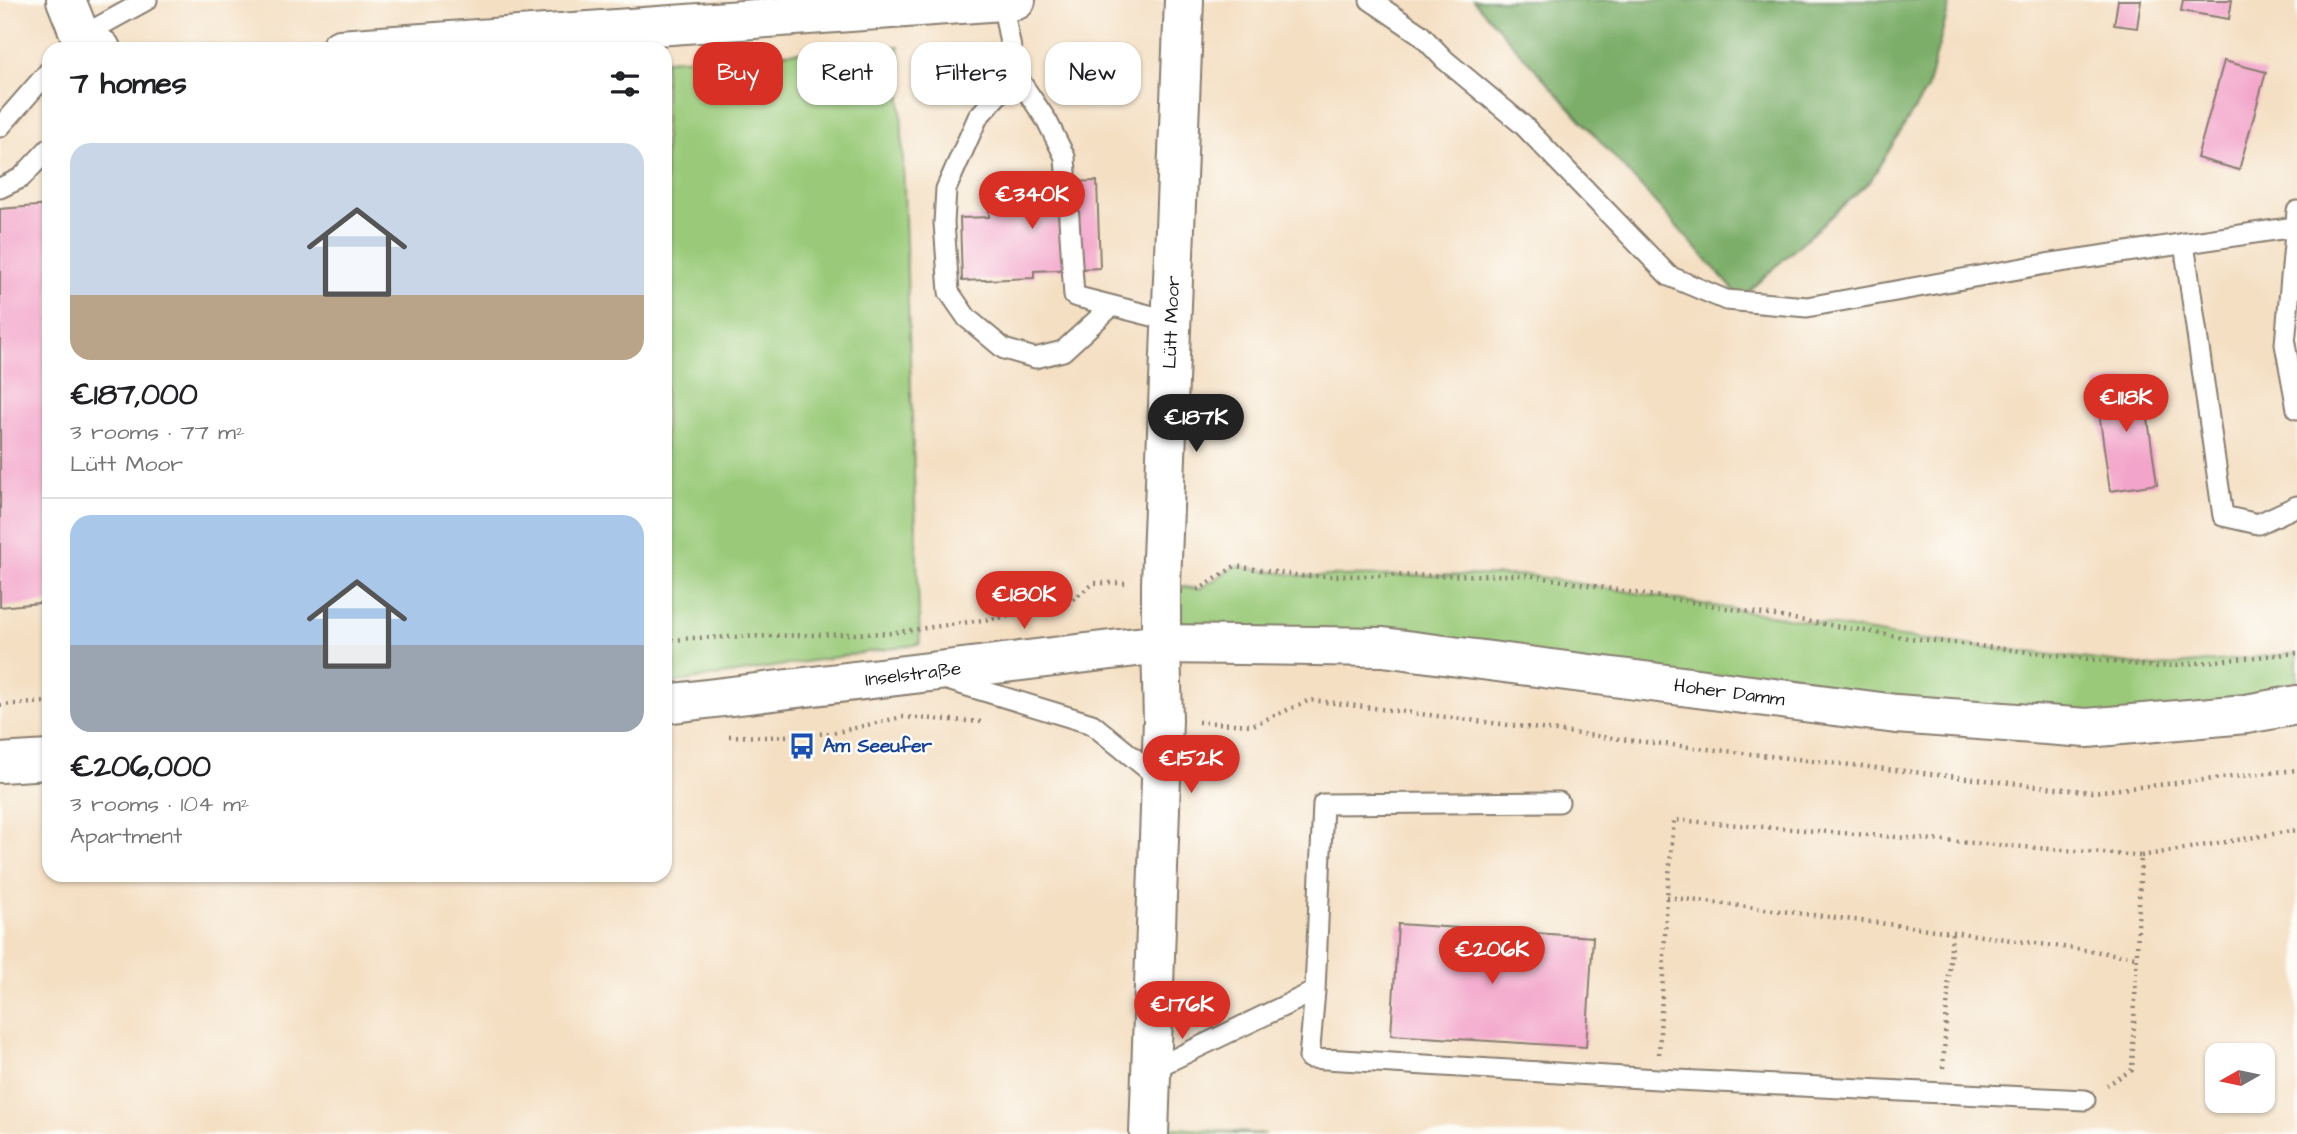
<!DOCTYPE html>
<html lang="en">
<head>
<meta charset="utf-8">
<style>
	:root { --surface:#fff; --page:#f6f6f6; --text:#202124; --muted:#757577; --line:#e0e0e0; --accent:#d93025 }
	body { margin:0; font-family:"Architects Daughter",sans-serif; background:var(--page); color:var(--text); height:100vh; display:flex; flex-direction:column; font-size:26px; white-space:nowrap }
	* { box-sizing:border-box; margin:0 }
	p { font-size:23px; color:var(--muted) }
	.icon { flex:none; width:38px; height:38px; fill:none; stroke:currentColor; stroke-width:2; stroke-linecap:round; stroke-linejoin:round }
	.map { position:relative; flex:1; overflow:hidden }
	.sheet { position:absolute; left:42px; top:42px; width:630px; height:840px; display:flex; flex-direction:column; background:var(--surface); border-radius:21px; box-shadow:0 2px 5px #0004 }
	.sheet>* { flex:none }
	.top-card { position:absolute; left:693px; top:42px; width:665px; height:63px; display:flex; gap:14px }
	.needle { width:46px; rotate:261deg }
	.fabs { position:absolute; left:2205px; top:1043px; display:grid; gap:14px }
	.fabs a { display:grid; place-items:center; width:70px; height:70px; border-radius:14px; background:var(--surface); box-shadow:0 2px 5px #0004; font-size:35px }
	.price { position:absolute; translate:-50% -60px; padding:0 16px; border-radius:24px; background:var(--accent); color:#fff; font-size:23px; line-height:46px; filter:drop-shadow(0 2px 4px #0008) }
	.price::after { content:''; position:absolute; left:50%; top:42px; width:21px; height:16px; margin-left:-10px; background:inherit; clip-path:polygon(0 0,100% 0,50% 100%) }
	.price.selected { background:#222; color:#fff }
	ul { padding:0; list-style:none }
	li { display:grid; align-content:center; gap:14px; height:371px; padding:0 28px }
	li+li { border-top:2px solid var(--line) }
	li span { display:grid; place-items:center; height:217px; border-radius:21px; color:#555 }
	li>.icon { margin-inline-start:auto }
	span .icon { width:126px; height:126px; fill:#fffc; stroke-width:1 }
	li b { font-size:30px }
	h2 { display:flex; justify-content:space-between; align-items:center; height:84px; padding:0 28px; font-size:30px }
	.chip { padding:0 24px; border-radius:21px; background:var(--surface); box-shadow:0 2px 5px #0004; font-size:24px; line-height:63px }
	.chip.selected { background:var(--accent); color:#fff }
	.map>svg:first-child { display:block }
</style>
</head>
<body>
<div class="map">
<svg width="2297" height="1134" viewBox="0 0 2297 1134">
	<rect width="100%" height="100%" fill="#fdfcf7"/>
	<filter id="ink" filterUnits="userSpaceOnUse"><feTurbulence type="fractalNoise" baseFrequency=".0143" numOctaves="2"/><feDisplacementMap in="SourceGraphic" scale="14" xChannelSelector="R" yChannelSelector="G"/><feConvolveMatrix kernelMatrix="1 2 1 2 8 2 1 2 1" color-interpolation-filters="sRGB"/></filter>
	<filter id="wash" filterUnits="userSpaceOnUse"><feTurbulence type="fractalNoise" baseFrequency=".00686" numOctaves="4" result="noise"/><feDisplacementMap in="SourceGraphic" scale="28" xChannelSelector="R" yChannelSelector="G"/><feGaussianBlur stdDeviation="1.57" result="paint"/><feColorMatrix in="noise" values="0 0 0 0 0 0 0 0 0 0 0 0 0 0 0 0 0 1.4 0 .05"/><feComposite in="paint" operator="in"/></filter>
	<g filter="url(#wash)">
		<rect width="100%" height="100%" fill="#f4dfc3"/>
		<!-- green -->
		<path fill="#9aca79" stroke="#5b734a" stroke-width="2" d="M899,46L920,644L665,684V60Z
			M1235,566L1302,576L1527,575L1902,637L2156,667L2297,653V705L2087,728L1161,644V584L1200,589Z
			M1149,1126L1265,1134H1149Z"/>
		<!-- forest -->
		<path fill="#7bae69" stroke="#4c6542" stroke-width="2" d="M1473,0H1951L1927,89L1870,181L1741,298Z"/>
		<g id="blocks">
			<!-- building -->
			<path fill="#f3a4ca" d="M2118,0H2141L2137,28L2114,25Z
				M2183,0H2232L2229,19L2181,11Z
				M2224,61L2266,72L2239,170L2197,158Z
				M1097,181L1100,268L1034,271V278L962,281L960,218L989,217L988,185Z
				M49,205V602L0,607V209Z
				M2142,376L2157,484L2110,491L2095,383Z
				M1398,924L1593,937L1586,1047L1391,1035Z"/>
		</g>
	</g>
	<g filter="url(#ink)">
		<use href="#blocks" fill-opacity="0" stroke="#887e70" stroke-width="2"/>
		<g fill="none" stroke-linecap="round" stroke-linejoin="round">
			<!-- lane casing -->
			<g stroke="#887e70" stroke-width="23">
				<path id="lane" d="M1370,0L1420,34L1445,60L1523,125L1669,276L1726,300L1807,307L2046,264L2295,227
					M1002,1L1016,75L1047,121L1065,157L1074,296L1172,321
					M78,38L147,0
					M1016,75L978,117L946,189L944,223L949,292L967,318L1004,349L1035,358L1063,351L1112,306
					M0,127L49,71
					M0,188L21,178L49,148
					M2297,211L2285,344L2297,409
					M2184,243L2223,516L2258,524L2297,506
					M944,679L1092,724L1161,780
					M1559,802L1323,804L1315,991L1309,1058L1658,1079L2085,1100
					M1151,1070L1315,991"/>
			</g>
			<!-- street casing -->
			<g stroke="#887e70" stroke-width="42">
				<path id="street" d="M66,0L80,35L101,49
					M340,49L1016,0
					M1149,1134L1163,720L1161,644"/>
			</g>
			<!-- secondary casing -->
			<g stroke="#887e70" stroke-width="42">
				<g id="secondary">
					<path id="s1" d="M1161,644V584L1184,0"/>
					<path id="s2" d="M665,704L1161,644L1383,647L1896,714L2087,728L2246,714L2297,705"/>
					<path d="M0,763L49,760"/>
				</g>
			</g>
			<!-- path -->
			<path stroke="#887e70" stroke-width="4.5" stroke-dasharray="2 5" stroke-linecap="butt" d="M1197,589H1200L1235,566L1302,576L1527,575L1902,637L2156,667L2297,653
				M665,641L691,638L890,633L1061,609L1094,583H1126
				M0,705L49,702
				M1198,722L1253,725L1310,700L1636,741L2092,792L2297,770
				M729,736L768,737L833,733L902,717L984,722
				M2141,856L2297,830
				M1667,897L1952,932L2136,957
				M1659,1054L1667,897L1674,820L2141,856L2132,1070L2107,1085
				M1943,1068L1952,932"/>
			<!-- lane -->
			<use href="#lane" stroke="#fff" stroke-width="19"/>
			<!-- street -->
			<use href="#street" stroke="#fff" stroke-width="38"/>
			<!-- secondary -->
			<use href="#secondary" stroke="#fff" stroke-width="38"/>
		</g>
	</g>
	<!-- icons -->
	<defs>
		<g id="bus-bare" transform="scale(2.1)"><path d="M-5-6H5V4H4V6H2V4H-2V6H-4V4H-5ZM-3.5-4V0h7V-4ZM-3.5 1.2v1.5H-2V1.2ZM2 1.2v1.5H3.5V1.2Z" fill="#1a4fb4" stroke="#fdfcf7" stroke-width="2.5" paint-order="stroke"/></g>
	</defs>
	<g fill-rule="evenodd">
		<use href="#bus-bare" x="802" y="746"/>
	</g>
	<g text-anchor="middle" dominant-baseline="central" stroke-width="5" stroke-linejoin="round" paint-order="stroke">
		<!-- street labels -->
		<g font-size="19" fill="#1c1c1c" stroke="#fdfcf7">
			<text stroke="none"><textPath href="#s1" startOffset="322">Lütt Moor</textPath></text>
			<text stroke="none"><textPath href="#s2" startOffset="250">Inselstraße</textPath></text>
			<text stroke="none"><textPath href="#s2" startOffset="1071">Hoher Damm</textPath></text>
		</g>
		<!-- transit labels -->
		<g font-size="19" font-weight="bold" fill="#164399" stroke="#fdfcf7" text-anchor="start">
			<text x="823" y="746">Am Seeufer</text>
		</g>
	</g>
</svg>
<div class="fabs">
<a><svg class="needle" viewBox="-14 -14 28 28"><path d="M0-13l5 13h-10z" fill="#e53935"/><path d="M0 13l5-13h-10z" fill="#757577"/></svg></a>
</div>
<b class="price" style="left:1032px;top:231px">€340K</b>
<b class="price" style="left:2126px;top:434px">€118K</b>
<b class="price selected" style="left:1196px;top:454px">€187K</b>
<b class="price" style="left:1024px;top:631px">€180K</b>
<b class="price" style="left:1191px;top:795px">€152K</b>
<b class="price" style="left:1492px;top:986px">€206K</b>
<b class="price" style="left:1182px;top:1041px">€176K</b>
<div class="top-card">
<a class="chip selected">Buy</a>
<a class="chip">Rent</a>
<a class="chip">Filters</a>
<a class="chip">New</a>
</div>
<section class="sheet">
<h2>7 homes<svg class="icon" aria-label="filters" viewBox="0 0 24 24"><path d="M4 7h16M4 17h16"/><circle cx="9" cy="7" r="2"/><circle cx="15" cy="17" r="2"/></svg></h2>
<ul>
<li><span style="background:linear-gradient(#c9d6e8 70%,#b9a48a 0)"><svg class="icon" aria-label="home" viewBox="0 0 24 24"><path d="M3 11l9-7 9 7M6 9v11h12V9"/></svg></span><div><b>€187,000</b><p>3 rooms · 77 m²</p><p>Lütt Moor</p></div></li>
<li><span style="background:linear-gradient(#a9c7e8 60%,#9aa5b1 0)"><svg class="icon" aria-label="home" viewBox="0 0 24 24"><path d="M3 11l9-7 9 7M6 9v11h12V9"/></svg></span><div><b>€206,000</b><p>3 rooms · 104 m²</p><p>Apartment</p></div></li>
</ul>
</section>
</div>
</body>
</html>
